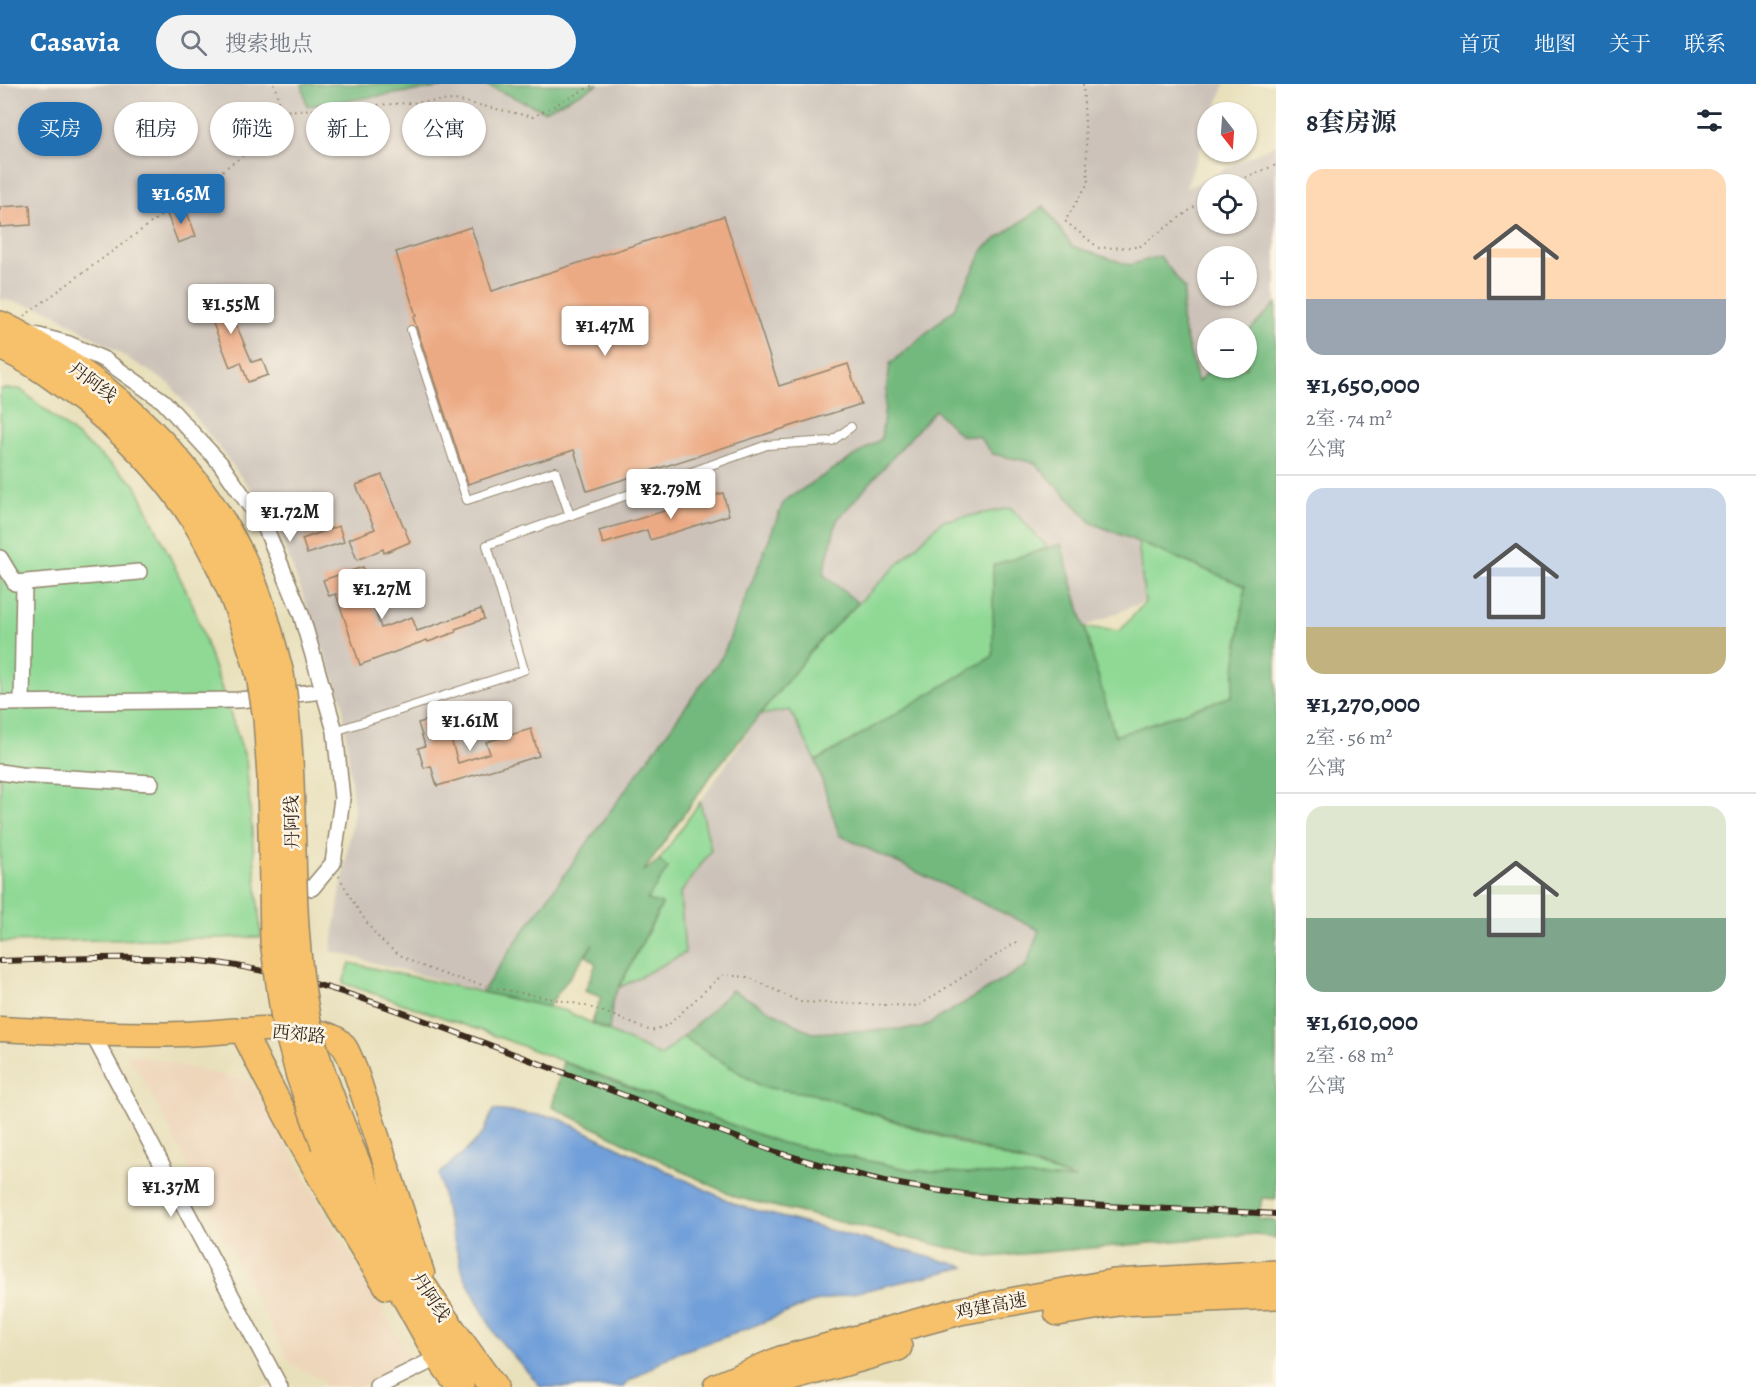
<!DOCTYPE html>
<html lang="zh">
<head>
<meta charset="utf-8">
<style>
	:root { --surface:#fff; --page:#f2f2f3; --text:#1f2937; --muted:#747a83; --line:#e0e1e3; --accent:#1f6fb2 }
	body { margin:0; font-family:Alegreya,"Noto Serif SC",serif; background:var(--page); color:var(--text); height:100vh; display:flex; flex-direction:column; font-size:22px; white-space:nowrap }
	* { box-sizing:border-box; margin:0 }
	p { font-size:20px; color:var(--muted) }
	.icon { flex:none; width:33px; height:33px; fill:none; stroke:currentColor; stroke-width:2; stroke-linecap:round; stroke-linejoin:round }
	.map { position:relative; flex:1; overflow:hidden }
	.panel { display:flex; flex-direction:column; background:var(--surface); width:480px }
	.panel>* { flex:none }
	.guide { position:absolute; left:18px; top:18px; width:570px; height:54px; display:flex; gap:12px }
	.needle { width:39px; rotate:163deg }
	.fabs { position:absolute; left:1197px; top:18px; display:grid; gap:12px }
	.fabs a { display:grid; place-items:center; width:60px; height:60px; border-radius:50%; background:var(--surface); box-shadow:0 2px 4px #0004; font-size:30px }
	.price { position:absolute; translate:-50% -51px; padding:0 14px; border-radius:6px; background:#fff; color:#222; font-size:20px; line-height:39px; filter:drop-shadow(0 2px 3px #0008) }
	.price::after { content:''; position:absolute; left:50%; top:36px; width:18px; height:14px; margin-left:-9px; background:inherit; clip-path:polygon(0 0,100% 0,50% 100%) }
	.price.selected { background:var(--accent); color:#fff }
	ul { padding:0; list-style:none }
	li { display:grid; align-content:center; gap:12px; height:318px; padding:0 30px }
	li+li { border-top:2px solid var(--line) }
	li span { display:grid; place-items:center; height:186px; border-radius:18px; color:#555 }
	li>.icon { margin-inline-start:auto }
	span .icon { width:108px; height:108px; fill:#fffc; stroke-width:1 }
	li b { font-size:26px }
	h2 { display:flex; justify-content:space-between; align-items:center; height:72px; padding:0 30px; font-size:26px }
	.pill { padding:0 21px; border-radius:27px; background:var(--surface); box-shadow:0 2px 4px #0004; font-size:21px; line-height:54px }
	.pill.selected { background:var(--accent); color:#fff }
	header { display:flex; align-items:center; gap:36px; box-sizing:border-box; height:84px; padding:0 30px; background:var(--accent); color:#fff }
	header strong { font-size:28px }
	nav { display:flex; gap:33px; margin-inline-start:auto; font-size:21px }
	.search { width:420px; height:54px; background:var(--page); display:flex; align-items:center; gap:15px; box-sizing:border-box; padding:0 21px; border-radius:33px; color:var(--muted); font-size:22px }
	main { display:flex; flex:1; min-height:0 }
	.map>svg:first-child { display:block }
</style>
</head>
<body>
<header>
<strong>Casavia</strong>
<div class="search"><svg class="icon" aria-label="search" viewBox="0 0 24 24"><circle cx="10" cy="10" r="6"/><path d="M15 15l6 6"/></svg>搜索地点</div>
<nav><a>首页</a><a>地图</a><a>关于</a><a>联系</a></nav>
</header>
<main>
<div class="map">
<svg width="1276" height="1303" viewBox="0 0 1276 1303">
	<rect width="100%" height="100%" fill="#fcf5e5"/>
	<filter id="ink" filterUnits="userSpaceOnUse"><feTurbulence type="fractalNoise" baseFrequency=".0167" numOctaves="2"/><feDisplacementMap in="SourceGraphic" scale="12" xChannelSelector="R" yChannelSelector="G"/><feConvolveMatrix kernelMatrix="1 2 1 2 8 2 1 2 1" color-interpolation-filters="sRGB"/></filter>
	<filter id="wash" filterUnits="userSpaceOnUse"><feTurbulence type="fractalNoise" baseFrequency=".008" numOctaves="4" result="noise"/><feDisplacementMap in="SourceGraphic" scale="24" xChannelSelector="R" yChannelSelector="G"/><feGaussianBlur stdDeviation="1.35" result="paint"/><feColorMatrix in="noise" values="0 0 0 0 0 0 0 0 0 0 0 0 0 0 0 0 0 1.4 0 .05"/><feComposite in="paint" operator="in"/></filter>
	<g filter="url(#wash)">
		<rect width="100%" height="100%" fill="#e8e0bb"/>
		<!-- built -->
		<path fill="#eed6bb" d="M123,968L250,998L414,1281L367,1303H325L323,1296L290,1279L213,1132L161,1028L137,984Z"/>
		<!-- industrial -->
		<path fill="#ccc2b9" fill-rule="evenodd" d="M0,0H302L307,22L466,0H484L544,27L599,0H1225L1214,28H1208L1207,47L1186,104L1276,60V219L1247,249L1246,244H1208V284H1212L1198,298L1181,236L1185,205L1129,181L1072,162L1044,122L985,163L953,226L890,280L881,355L784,417L724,571L515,859L482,908L331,867L354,726L342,616L275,437L170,300L49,226L0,215ZM1208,100H1246V140H1208ZM1208,172H1246V212H1208Z
			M935,326L960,351L979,353L993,370L1035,379L1092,439L1138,458L1145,517L1084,543L1061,460L1048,464L1010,424L942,437L858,519L823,490L836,437Z
			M790,626L816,677L839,751L1040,847L1026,882L922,944L812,949L732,906L662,972L609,947L613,915L619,904L685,869L680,810L711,766L700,718L760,631Z"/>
		<!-- green -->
		<path fill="#8fd995" stroke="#65825a" stroke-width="1.5" d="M0,305H20L135,400L193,521L246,676L261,853L0,858Z
			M1011,424L1048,464L993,481L994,572L816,677L790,626L760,631L816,561L942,437Z
			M1138,458L1245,502L1232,612L1115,652L1084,543L1120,547L1145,518Z
			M700,718L711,766L680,810L685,869L619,904L662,821L646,816L668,784L659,776Z
			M350,879L566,927L661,972L683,953L762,1003L813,1010L959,1059L1079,1096L912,1086L781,1059L485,948L343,899Z"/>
		<!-- forest -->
		<path fill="#73b97e" stroke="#57724e" stroke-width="1.5" d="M302,0H466L307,22Z
			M484,0H599L544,27Z
			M1044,122L1072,162L1129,181L1160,172L1185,205L1181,236L1198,298L1212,284H1246L1247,249L1276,219V1115L1262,1114L1258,1135L1276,1137V1155L1256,1150L988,1173L735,1113L552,1023L563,978L781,1059L912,1086L1076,1095L813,1010L762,1003L683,953L732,906L812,949L922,944L1026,882L1039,846L839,751L816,677L993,572V481L1061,460L1115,652L1232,612L1245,502L1092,439L1035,379L993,370L979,353L960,351L935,326L837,436L823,490L858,519L816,561L713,689L643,788L659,776L668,784L647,816L662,820L613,915L609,947L592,939L601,913L585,907L596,880L586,871L593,860L548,923L482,908L515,859L723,571L784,417L881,355L890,280L953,226L985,163Z"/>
		<!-- water -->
		<path fill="#6f9fd9" stroke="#55647c" stroke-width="1.5" d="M493,1026L556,1033L737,1121L966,1183L811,1219L731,1251L674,1270L626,1299L624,1303H541L496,1252L464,1192L445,1124L439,1090L470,1063L484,1048Z"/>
		<g id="blocks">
			<!-- building -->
			<path fill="#ecaa84" d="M30,121L31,141L0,143V123Z
				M185,123L196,152L178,159L167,130Z
				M724,132L779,302L848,280L861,320L587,407L574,366L468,400L413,233L416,232L396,168L471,143L492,207Z
				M216,200L224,220L227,219L252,278L262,275L268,291L248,298L241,278L230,283L200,206Z
				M382,391L410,458L384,469L383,465L357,476L349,455L375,445L356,401Z
				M723,409L729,431L650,456L647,446L603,460L599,447Z
				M339,442L344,458L307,470L302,455Z
				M363,483L369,499L366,500L381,544L412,533L417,547L481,525L484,535L455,545L456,548L428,558L427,556L360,581L336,510L329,512L323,496Z
				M444,631L458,679L490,669L486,658L531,645L539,672L437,702L431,682L424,684L418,664L425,662L418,639Z"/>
		</g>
	</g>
	<g filter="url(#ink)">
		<use href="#blocks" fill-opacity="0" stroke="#92856c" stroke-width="1.5"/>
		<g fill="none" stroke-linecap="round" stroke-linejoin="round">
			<!-- lane casing -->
			<g stroke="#92856c" stroke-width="10">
				<path id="lane" d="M411,246L467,416L555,387L570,432
					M335,647L524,586L487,461L767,361L832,357L851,343"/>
			</g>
			<!-- street casing -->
			<g stroke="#92856c" stroke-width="18">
				<path id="street" d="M35,251L69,260L105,276L163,317L220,379L266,445L301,530L335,647L342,715L333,779L312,804
					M0,474L15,499L139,488
					M22,618L24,499
					M0,619L239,616L324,607
					M0,688L20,691L151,699
					M92,949L280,1303
					M378,1303L439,1273"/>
			</g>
			<!-- primary casing -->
			<g stroke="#92856c" stroke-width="27">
				<path id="primary" d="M0,945C61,948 122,952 183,950C224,949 297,937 333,953C346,958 350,975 355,986L422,1189
					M242,946C285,1033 334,1122 387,1203"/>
			</g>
			<!-- highway casing -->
			<g stroke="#92856c" stroke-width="30">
				<path id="highway" d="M0,241C14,247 27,255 40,263C128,312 209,397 249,490C263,523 271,556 280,590
					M0,262C31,275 58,296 84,316C183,394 226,472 260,591
					M346,1054L381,1137L442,1232L493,1303
					M325,1061L342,1099L439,1273L461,1303
					M1058,1228L1119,1218L1276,1211
					M717,1303L781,1276L960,1227L1114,1199L1276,1190
					M764,1303L782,1296L898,1263"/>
			</g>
			<!-- path -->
			<path stroke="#92856c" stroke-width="2" stroke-dasharray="1.5 4.5" stroke-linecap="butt" d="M1083,0L1088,99L1065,137L1099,164L1139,163L1208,113
				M282,27L455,16L533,33L595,0
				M1229,100L1276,81
				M24,232L286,40L274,0
				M339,792C348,810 368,844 382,857C423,897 523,908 578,920C603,926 628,938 651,947L668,941L722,891L748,893L800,918L918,922L1018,857"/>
			<!-- lane -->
			<use href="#lane" stroke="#fff" stroke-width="8"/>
			<!-- street -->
			<use href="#street" stroke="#fff" stroke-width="15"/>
			<!-- primary -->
			<use href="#primary" stroke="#f6c16b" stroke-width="24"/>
			<!-- highway -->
			<use href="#highway" stroke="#f6c16b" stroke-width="27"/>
			<!-- rail casing -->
			<g stroke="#3b2a1e" stroke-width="6">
				<path id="rail" d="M0,877C72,875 146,870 218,879C311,892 399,927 487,960C583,996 680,1032 776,1068C817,1080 858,1092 899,1100C1023,1123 1151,1123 1276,1130"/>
			</g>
			<!-- rail -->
			<use href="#rail" stroke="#fcf5e5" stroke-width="4" stroke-dasharray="11" stroke-linecap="butt"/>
			<!-- highway-bridge casing -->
			<g stroke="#92856c" stroke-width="30" stroke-linecap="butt">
				<path id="highway-bridge" d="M280,590C299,703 284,820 306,932C314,974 331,1014 346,1054
					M260,591L267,634L271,693L274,857L285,935L300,992L325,1061"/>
			</g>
			<!-- highway-bridge -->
			<use href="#highway-bridge" stroke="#f6c16b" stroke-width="27"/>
		</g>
	</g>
	<g text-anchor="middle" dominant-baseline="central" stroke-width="5" stroke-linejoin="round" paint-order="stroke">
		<!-- street labels -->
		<g font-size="18" fill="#3b2a1e" stroke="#fcf5e5">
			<text transform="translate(93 298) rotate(37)">丹阿线</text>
			<text transform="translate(292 738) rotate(-91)">丹阿线</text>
			<text transform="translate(299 950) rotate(6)">西郊路</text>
			<text transform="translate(431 1213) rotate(57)">丹阿线</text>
			<text transform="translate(991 1222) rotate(-11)">鸡建高速</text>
		</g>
	</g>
</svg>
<div class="fabs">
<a><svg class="needle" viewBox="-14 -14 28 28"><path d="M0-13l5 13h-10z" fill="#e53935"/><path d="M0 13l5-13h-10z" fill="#747a83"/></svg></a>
<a><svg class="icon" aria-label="locate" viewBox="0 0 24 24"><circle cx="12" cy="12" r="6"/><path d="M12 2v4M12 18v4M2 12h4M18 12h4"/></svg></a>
<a>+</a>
<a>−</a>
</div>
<b class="price selected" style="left:181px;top:141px">¥1.65M</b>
<b class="price" style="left:231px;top:251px">¥1.55M</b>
<b class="price" style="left:605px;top:273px">¥1.47M</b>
<b class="price" style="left:671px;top:436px">¥2.79M</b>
<b class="price" style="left:290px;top:459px">¥1.72M</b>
<b class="price" style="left:382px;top:536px">¥1.27M</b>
<b class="price" style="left:470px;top:668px">¥1.61M</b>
<b class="price" style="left:171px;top:1134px">¥1.37M</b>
<div class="guide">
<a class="pill selected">买房</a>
<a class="pill">租房</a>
<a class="pill">筛选</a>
<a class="pill">新上</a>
<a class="pill">公寓</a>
</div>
</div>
<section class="panel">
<h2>8套房源<svg class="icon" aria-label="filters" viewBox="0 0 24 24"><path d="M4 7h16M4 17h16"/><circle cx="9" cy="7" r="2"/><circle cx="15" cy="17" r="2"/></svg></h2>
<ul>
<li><span style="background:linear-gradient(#ffd9b3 70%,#9aa5b1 0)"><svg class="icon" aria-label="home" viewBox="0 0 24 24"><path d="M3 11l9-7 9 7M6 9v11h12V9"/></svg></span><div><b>¥1,650,000</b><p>2室 · 74 m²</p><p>公寓</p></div></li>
<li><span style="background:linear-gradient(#c9d6e8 75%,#c2b280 0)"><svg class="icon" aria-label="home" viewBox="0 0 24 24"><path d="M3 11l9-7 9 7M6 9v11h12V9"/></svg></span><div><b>¥1,270,000</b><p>2室 · 56 m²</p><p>公寓</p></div></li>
<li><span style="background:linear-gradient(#dfe7d0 60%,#7fa58c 0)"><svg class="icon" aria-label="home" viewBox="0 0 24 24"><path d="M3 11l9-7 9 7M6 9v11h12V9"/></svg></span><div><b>¥1,610,000</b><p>2室 · 68 m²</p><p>公寓</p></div></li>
</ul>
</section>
</main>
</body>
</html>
